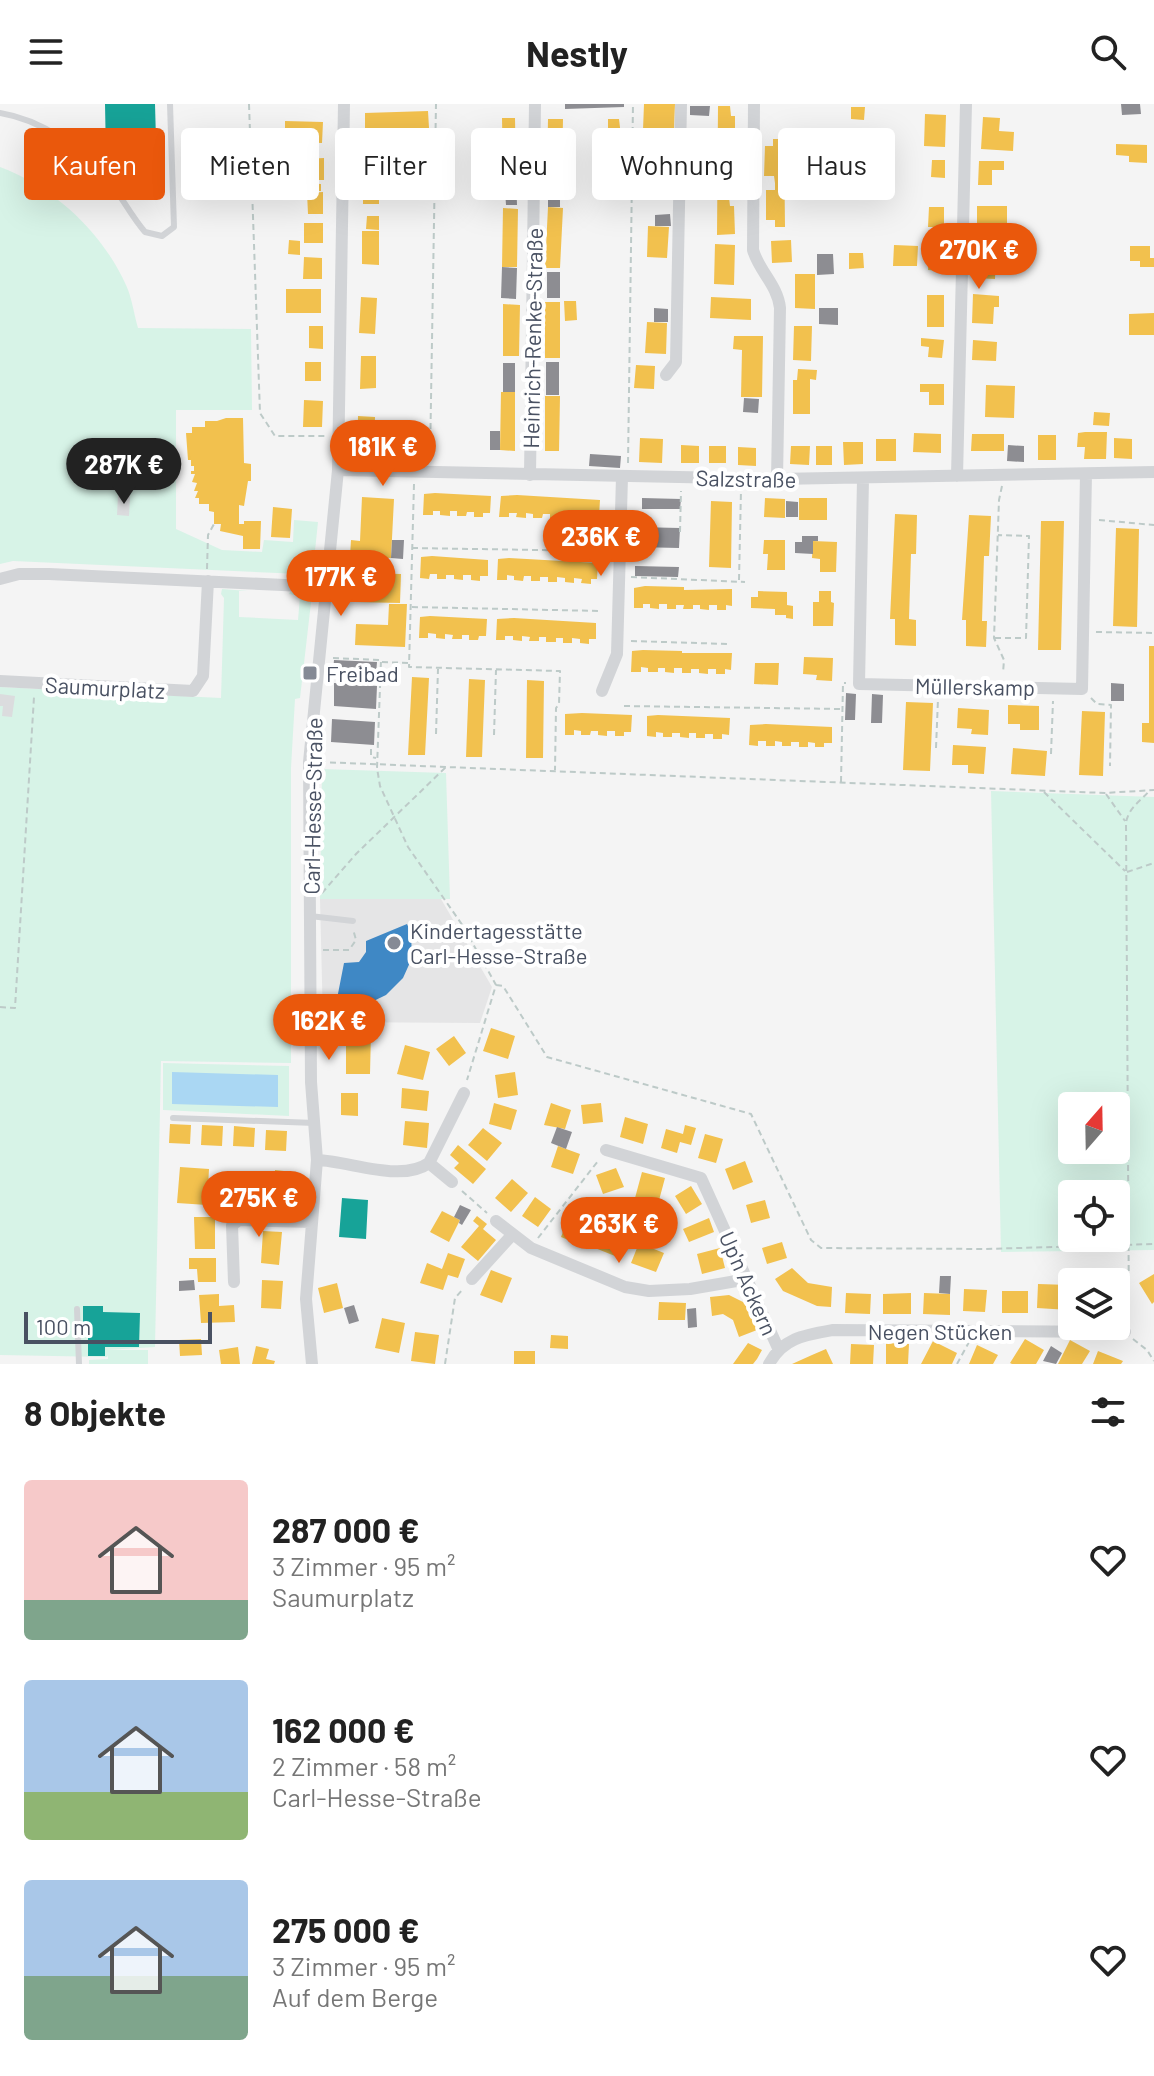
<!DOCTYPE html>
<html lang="de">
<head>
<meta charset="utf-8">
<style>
	:root { --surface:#fff; --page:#f2f2f2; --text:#222; --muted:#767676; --accent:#ea580c }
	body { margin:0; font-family:Barlow,sans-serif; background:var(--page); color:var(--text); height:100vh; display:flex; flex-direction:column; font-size:30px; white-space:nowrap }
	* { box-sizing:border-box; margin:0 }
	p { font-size:26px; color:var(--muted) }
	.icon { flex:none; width:44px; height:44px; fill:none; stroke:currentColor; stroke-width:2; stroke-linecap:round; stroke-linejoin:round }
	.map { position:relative; height:1260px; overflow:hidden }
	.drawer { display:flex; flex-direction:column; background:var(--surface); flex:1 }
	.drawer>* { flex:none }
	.guide { position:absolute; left:24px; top:24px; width:1106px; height:72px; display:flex; gap:16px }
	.needle { width:52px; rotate:20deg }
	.tools { position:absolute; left:1058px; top:988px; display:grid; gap:16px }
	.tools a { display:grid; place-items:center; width:72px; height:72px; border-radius:8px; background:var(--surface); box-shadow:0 8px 32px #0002; font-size:40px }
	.scale { position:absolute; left:24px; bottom:20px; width:188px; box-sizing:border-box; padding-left:8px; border:4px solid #495162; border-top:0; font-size:22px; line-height:28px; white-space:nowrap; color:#495162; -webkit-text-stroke:6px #fff; paint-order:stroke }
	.price { position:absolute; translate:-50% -68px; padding:0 18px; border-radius:28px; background:var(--accent); color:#fff; font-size:26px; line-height:52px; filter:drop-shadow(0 2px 4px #0008) }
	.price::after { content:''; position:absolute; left:50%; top:48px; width:24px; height:18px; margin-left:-12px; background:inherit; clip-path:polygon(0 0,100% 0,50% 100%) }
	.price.current { background:#222; color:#fff }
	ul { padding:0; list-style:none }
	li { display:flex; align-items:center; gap:24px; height:200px; padding:0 24px }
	li span { display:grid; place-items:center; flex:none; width:224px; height:160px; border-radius:8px; color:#555 }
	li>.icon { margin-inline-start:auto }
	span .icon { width:96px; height:96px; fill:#fffc; stroke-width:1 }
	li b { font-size:34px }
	h2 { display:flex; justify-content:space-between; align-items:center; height:96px; padding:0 24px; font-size:34px }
	.chip { padding:0 28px; border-radius:8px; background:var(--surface); box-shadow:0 8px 32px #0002; font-size:28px; line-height:72px }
	.chip.current { background:var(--accent); color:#fff }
	header { display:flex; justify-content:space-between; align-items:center; height:104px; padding:0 24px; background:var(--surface); font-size:36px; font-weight:700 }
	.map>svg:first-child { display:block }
</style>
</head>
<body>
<header><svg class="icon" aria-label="menu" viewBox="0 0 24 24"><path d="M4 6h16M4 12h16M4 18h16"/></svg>Nestly<svg class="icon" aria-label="search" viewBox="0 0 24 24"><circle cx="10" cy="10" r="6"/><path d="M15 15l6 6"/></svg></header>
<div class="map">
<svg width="1154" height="1260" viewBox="0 0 1154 1260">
	<rect width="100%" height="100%" fill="#f4f4f4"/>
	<!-- education -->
	<path fill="#e5e5e6" d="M320,795H441L492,883L480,919L323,918Z"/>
	<!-- green -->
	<path fill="#d7f3e7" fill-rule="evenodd" d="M0,63C55,84 102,128 126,181C132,194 134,210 138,224L251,225L252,306H176V425L222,446L262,448L264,436L293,438L294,416L318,418L313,466L300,470L13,457L0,460Z
		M222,485L248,487H239V513L298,516L300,492L289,490L290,488L312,490L300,594L295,595L291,664V959L161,957L155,1243L107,1246H148V1260H89V1256L108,1255V1251L107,1253L0,1251V583L221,594L224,494L221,490Z
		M322,665L446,669L450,795H320Z
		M991,687L1154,693V1146L1001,1148ZM1072,1002H1116V1046H1072ZM1072,1090H1116V1134H1072Z
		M163,959L289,962V1012L163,1006Z"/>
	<!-- water -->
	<path fill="#aad7f3" d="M172,968L278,971V1003L172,1000Z"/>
	<!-- homes -->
	<path fill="#f2c14e" d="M644,0H675L674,26H643Z
		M718,2H730L731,12H735V40H729L730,57H734L735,85H728L730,102H734L735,130L717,131Z
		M851,3H865L864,16L851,15Z
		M428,7L429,24L365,26V9Z
		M925,10L946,11L945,43L924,42Z
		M983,13L1000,14L999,27L1014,28L1013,47L981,45Z
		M502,14H515L516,71H503Z
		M548,15H563L562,70H547Z
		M608,15H619L621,32H612V24H608Z
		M285,17L323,18L322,39L285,38Z
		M773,35H784L785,123H775V116H766V86H775V79L774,72H764L765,42H773Z
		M1116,40L1147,41V59L1129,58V52L1116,51Z
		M564,43H573V62H565Z
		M324,54V76H306L305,55Z
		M932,56H945V74L931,73Z
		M979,57H1004V66H992V81H978Z
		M363,65L379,66V100H363Z
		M297,79L321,80V87H297Z
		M323,88V110H308L307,89Z
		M977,102H1007V120H977Z
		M548,103L563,104L560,164H545Z
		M929,103H944V123H928Z
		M503,104L518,105L517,163H502Z
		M367,112H379V126L366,125Z
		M304,119H323V139H304Z
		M648,122L669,123L667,154L647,153Z
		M362,127H379V161L362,160Z
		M289,136L300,137V151L288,150Z
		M791,136L792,158L772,159L771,137Z
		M715,140L735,141L734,181L714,180Z
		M894,141L918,142L917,162H893Z
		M1130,142H1150V154H1154V163H1140V157H1130Z
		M923,146L944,147L943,167L928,166L929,153H922Z
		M975,148L996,149L995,175L974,174Z
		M849,149H863L864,164L849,165Z
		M304,153L322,154V175H303Z
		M795,170H815V205L795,204Z
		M286,185H321V209H286Z
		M973,190L999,192V203H994L993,220L972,219Z
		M927,191H944V223H927Z
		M361,193L377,194L375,230L359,229Z
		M711,193L751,195V216L710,214Z
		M564,197H576L577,216L565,217Z
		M545,198H560V254H545Z
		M503,200L520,201L519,252H503Z
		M1154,209V231H1129V210Z
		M647,218L667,219L666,250L645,249Z
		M309,222H323V245L309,244Z
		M794,222H812L811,257L793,256Z
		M734,232H763L762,293H741L742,246L733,245Z
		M921,234L944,236L942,254L928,253L929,243L921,242Z
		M973,236L997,238L996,257L972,256Z
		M361,252H376V284L360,285Z
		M305,258H321V277H305Z
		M636,261L655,262L654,285L634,284Z
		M798,265L817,266L816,276L810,275V310H793V276H797Z
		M920,280H944V301H929V288H920Z
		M986,281L1015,282L1014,314L985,313Z
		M501,288H515V347L500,346Z
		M545,292H560L559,347H545Z
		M304,296L323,297L322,323H303Z
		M1094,308L1110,309L1109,322L1093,321Z
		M358,312L375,313L374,349L357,348Z
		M226,314H243L244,359L251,360V377H248L244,402L239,401V420H244V417H261L260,445H243V432L220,427L221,420H214V408L209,407V400H199V394H195L198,387H194L197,379L192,378L195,370H191V367H194V362H191V356H188L186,329H192V323H205V317H217Z
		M1085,328H1107L1106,355H1084L1085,343H1077L1078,329Z
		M914,329L941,330V349L913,348Z
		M972,330H1004V347H971Z
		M1038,331H1056V356H1038Z
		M396,333L421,335L420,352L395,350Z
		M640,334L663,335L662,359L639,358Z
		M1114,334L1132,335V355L1114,354Z
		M876,335H896V357H876Z
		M843,338H863V360L844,361Z
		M681,341L699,342V359H681Z
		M709,342H726V359H709Z
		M791,342H810L809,361L790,360Z
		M816,342H832V361H816Z
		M738,343L756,344V362L738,361Z
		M435,389L491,392L490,409H483V413H474V408H467L466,412H457V407H450V412L440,411V407H433V411H423L424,390Z
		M517,391L600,396L599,412H593V417L584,416V412L576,411V416H567V411H560L559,415H550V410H543L542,414H533V410L526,409V414L516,413L517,409H509V413H499L501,392Z
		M362,393L394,395L391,454L350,452L351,436L360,437Z
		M765,394L785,395V414L764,413Z
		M799,394H827V416H799Z
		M711,397L732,398L731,464L709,463Z
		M273,403L292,405L290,434L271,433Z
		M895,410L917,411L916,450H911L909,515L916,516V542L895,541V515H890Z
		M969,411L991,412L989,452H984L982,517H987L986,543L966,542V516H962Z
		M1041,417H1064L1061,546H1038Z
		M1116,424L1139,425L1137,523L1113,522Z
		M764,436H785V466H767L768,450H763Z
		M813,437L837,438L836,468H820V455L812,454Z
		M432,452L488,456V472H480V477L471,476V471H463V476L454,475V471H446V475H437V470H430L429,475L420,474L421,453Z
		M509,454L598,459L597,475H591V480L581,479L582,475L574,474V479L565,478V474L557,473V478H548V473H540V477H531V472H524L523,477L514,476V472L507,471V476H497L498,455Z
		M356,469L401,470L400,499L355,498Z
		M645,482L684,483V486L732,485V502L726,501V506H717V501H709V506L700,505V501H693V505H683L684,501H676V505H667V500H659V505L650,504V500H643V504H634V484Z
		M758,487L787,488V501L793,502V515L786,514V511H775V505L751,504V493H758Z
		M819,487H831V498L834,499L833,522H813V498H819Z
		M389,500H407L405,543L355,541L356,520L388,521Z
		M430,512L487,515L486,532H479L478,536H469V531H462V535H452L453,531L445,530V535L436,534V530L428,529V534H419L420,513Z
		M514,514L596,519V535H589V540L580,539V535L572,534V539H563V534H556V538H546V533H539V537H529L530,533L522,532V537L513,536V532H505V536H496L497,515Z
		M1149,542H1154V639L1142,638V619H1149Z
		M643,546L682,547V549H732L731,566L725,565V570H716V565H708V570L699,569V565H691V569H682V564H674V569L665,568V564H658V568H648V564L641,563V568H631L632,547Z
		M804,553L833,554L832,577L816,576L817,571L803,570Z
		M755,559H779L778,581L754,580Z
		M412,573L429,574L425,651H408Z
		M469,575L485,576L482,653H466Z
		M527,576L544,577L543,654H526Z
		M906,598L933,599L930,667L903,666Z
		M1008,601L1039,602V626H1020V620H1008Z
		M958,604L989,606L988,631L971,630L972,625L957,624Z
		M1082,607L1105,608L1103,672L1079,671Z
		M582,609L632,611L631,628H624V632H615V627H607V632L598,631V627H591L590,631H581V627L574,626V631H565V610Z
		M658,611L730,614L729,631L722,630V635H713V630H705V634H696V629H689V634L680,633V629H672V633H663V629L656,628V633L647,632V612Z
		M766,620L832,623V639H824V643H815V639L808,638V643H799V638H791V642H782V638L775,637V642H766V637H758V642L749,641L750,621Z
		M953,641L986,643L984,670L968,669V661H952Z
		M1013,644L1047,647L1045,672L1011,670Z
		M491,924L515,932L508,955L483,947Z
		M346,928H371L370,970H346Z
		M454,932L466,949L449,962L436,945Z
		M405,941L430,948L423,976L397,970Z
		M515,968L518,991L498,994L495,971Z
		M402,984L429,987L427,1007L401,1004Z
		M341,989H358V1012L341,1011Z
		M494,999L517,1006L511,1026L489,1020Z
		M551,999L571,1006L565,1025L544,1021Z
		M601,999L603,1018L583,1020L581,1001Z
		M625,1013L648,1020L643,1040L620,1033Z
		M405,1017L429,1019L427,1044L403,1041Z
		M170,1020L191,1021L190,1040L169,1039Z
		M202,1021L223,1022L222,1042L201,1041Z
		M685,1021L696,1024L691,1041L680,1038L677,1049L661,1044L666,1025L683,1030Z
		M234,1022L255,1024L254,1043L233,1042Z
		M483,1024L502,1039L487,1057L468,1041Z
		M266,1026L287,1027L286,1047L265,1046Z
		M705,1030L723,1035L716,1059L698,1054Z
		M458,1041L486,1065L473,1080L454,1064L459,1059L450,1051Z
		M558,1042L580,1050L573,1070L551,1063Z
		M745,1057L753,1078L733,1086L725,1065Z
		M180,1063L209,1065L207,1101L177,1099Z
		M616,1064L624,1083L603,1090L596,1071Z
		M275,1066L293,1068L291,1095L273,1093Z
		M642,1068L665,1074L658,1100L635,1094Z
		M512,1075L528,1089L511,1108L495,1094Z
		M231,1078L252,1080L250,1100L229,1098Z
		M691,1082L702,1100L686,1110L675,1092Z
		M535,1093L551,1105L538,1123L522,1112Z
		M765,1096L770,1114L751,1119L746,1101Z
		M442,1107L460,1116L449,1138L430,1128Z
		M477,1112L487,1120L483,1125L496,1136L478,1157L461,1143L479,1122L473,1117Z
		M569,1112L587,1119L578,1140L561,1133Z
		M194,1113H215V1145H195Z
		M709,1114L714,1128L689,1138L683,1125Z
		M602,1125L627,1134L620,1154L595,1144Z
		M263,1127L282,1128L279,1161L261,1159Z
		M782,1138L787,1154L767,1160L762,1144Z
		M639,1139L664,1149L656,1168L631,1159Z
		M720,1144L725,1164L702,1170L697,1150Z
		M448,1149L465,1155L458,1174L448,1171L443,1186L420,1179L427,1159L442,1165Z
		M189,1154H216V1178H198L197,1165H189Z
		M792,1164L808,1179L832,1183L831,1203L817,1202L783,1187L775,1175Z
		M491,1166L512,1174L502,1199L480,1191Z
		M1154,1170V1198L1152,1200L1139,1179Z
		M262,1176L283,1177L281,1205L261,1204Z
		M337,1179L343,1204L324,1209L318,1184Z
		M1038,1180L1070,1181L1069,1206L1037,1204Z
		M964,1185L987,1186L985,1208L963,1207Z
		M1002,1187H1028V1209H1002Z
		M846,1189L871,1190L870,1210L845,1209Z
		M911,1189V1210H883V1190Z
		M924,1189L950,1190V1211L923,1210Z
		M219,1190V1202L234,1201L235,1218L201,1219L199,1191Z
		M729,1191L747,1200L757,1226L739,1233L733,1216L723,1210L712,1212L710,1193Z
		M659,1198L686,1199L685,1216H658Z
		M382,1214L405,1219L399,1249L375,1244Z
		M415,1228L439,1231L435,1260L411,1257Z
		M551,1231L568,1232V1245L550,1244Z
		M201,1235L202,1251L180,1252L179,1236Z
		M1025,1235L1044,1246L1036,1260H1012L1010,1259Z
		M1070,1236L1090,1247L1082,1260H1058Z
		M933,1237L957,1249L952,1260H921Z
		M748,1239L762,1246L757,1255L753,1260H733Z
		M886,1239L909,1240L908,1260H886Z
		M851,1240L874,1241L873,1260H850Z
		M977,1241L998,1251L993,1260H969Z
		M256,1242L269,1245L266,1255L275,1257L274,1260H252Z
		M238,1243L240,1260H221L219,1246Z
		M826,1245L833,1260H792L812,1251Z
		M514,1247H535V1260H514Z
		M1098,1247L1123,1257L1121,1260H1093Z"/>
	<!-- schools -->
	<path fill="#3f88c5" d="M407,820L411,829L412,854L403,874L386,891L359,904L335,905L344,859L359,858L366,848V837Z"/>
	<!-- public -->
	<path fill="#17a398" d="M105,0H155L156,36H164L165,87L132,88L131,51L106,52Z
		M342,1094L368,1096L366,1135L339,1133Z
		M83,1202H103V1208L140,1209L139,1243H105V1252H88V1233H83Z"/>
	<!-- industry -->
	<path fill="#8d8d92" d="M565,0H624V3L565,5Z
		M1121,0H1140L1141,10L1122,11Z
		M690,2H710L709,12L690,11Z
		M382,59L401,60V68H382Z
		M504,71H516L517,101H506Z
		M548,78L560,79V103H548Z
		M670,110L671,122H655V111Z
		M817,150H833L834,170L817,171Z
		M502,163L517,164L516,195L501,194Z
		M547,168H560V194H547Z
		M654,204L668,205V218H654Z
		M819,204H838V221L819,220Z
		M546,258H559V291H546Z
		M503,259H515V288H503Z
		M744,294L759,295L758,309L743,308Z
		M490,327H500V346H490Z
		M1008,341L1024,342V358L1007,357Z
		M590,350L621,352L620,364L589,362Z
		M642,394L681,395L680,405H642Z
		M786,397L798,398V413H786Z
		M636,423L680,424L679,444L636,443Z
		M802,432H818V437H813V450L795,449V438H802Z
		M392,436H404L403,455L391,454Z
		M635,462L679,463L678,473L635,472Z
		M334,556L377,558L376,570L333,567Z
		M334,579L377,582L376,605L334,602Z
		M1111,579L1124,580V597H1111Z
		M846,589L856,590L855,616H845Z
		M872,590L883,591L882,619H871Z
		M332,615L375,618L374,641L331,638Z
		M557,1023L572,1028L566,1045L551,1039Z
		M460,1101L471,1106L462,1121L459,1119L460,1116L454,1113Z
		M940,1172H951L950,1190L939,1189Z
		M194,1176L195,1186L179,1187V1177Z
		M354,1201L359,1217L349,1220L344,1204Z
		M696,1204L697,1223L688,1224L687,1205Z
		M1051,1242L1062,1249L1056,1260L1043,1257Z"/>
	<!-- building -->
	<path fill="#dbdcde" d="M118,392H130L129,412L117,411Z
		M0,590L15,592L12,613L2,612L3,602H0Z"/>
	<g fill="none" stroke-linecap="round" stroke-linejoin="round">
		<!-- path -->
		<path stroke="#bdcac8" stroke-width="2" stroke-dasharray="6 4" stroke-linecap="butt" d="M249,0L260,309L275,332H325
			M430,355L436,0
			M628,359L633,0
			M414,380L409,563L560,567L559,600L556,604L555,666
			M1002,382L999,396L994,534L1004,556L1003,569
			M1099,416L1154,421
			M680,428L681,387
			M412,444L603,447
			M207,465L208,431L214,420
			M631,473L745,478
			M739,476L741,386
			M412,503L601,507
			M1096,528L1154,529
			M995,534H1026L1029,432L998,431
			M631,537L727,540
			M333,554L381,556L377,664L380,682L408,743L463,822L496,881L467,976
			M382,558L408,559
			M1091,594L1097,600L1111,601L1110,662
			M624,602L842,605
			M436,630L438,565
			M494,631L496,566
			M936,644L938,595
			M371,645V653L376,654
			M1051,650L1053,597
			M320,658L1105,689L1154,686
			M841,678L843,579H846
			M1044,688L1125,767
			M1106,690L1125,717
			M1127,768L1154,759
			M322,789L356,750L446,663
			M323,846H349L356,836L353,825
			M496,881L503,882L547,953L751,1010L811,1136L821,1144L985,1145L1154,1140
			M0,903L15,904L34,593
			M462,1087L487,1109
			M538,1134L598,1057
			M1129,1217L1126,718C1130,702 1140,698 1150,686
			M1133,1235L1147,1246L1154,1257
			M445,1260L455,1194L463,1185
			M957,1260L969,1238"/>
		<!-- lane -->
		<path stroke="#d2d4d7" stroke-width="6" d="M0,9C43,16 81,44 109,77C122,93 131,112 145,128L162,132L174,123L170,0
			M310,812L353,817
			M173,1014L315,1019
			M77,1205L79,1260"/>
		<!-- street -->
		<path stroke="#d2d4d7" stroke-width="12" d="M754,0L753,146C759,167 778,182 780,204L777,375
			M666,271L676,258L681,0
			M338,366L777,375L1154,368
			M530,371L535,0
			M957,372L966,0
			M863,375L859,580L1082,585L1086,370
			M0,475L19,470H49L326,483
			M0,577L193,587L203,572L208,477
			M602,587L617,550L622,373
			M606,1046L701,1074L778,1244
			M317,1056C350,1057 401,1079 429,1059L464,989
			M429,1059L452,1078
			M496,1117L531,1144L625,1183L649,1187L690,1185L748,1175
			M472,1175L512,1131
			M234,1178L232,1121L239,1116L312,1118
			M312,1260L306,1195L317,1056L311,978L309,658L338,366L344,0
			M769,1260C783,1234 804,1231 833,1226L1125,1228"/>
	</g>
	<!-- markers -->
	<g fill="#858a95" stroke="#fff" stroke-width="3">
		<rect x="302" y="561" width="16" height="16" rx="4"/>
		<circle cx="394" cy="839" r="8"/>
	</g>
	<g text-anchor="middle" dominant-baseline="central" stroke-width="8" stroke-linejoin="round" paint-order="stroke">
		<!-- street labels -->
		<g font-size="22" fill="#495162" stroke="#fff">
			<text transform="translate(532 234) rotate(-89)">Heinrich-Renke-Straße</text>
			<text transform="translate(746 374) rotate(1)">Salzstraße</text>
			<text transform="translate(975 582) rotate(1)">Müllerskamp</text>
			<text transform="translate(105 583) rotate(3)">Saumurplatz</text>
			<text transform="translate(312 702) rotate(-89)">Carl-Hesse-Straße</text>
			<text transform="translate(749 1179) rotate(66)">Up'n Ackern</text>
			<text x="940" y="1227">Negen Stücken</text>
		</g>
		<!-- poi labels -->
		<g font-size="22" fill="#495162" stroke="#fff" text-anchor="start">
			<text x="326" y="569">Freibad</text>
			<text x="410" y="826">Kindertagesstätte<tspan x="410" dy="25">Carl-Hesse-Straße</tspan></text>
		</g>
	</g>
</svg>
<div class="tools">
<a><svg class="needle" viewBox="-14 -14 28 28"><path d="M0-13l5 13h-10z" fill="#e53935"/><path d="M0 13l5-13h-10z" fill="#767676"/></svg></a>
<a><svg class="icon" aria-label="locate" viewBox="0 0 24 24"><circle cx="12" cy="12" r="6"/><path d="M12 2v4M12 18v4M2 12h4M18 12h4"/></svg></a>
<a><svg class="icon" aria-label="layers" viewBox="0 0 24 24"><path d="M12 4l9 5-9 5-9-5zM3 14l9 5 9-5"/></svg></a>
</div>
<div class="scale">100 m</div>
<b class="price" style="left:979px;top:187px">270K €</b>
<b class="price" style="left:383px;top:384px">181K €</b>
<b class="price current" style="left:124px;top:402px">287K €</b>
<b class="price" style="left:601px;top:474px">236K €</b>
<b class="price" style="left:341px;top:514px">177K €</b>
<b class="price" style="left:329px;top:958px">162K €</b>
<b class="price" style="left:259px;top:1135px">275K €</b>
<b class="price" style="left:619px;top:1161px">263K €</b>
<div class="guide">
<a class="chip current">Kaufen</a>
<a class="chip">Mieten</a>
<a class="chip">Filter</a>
<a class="chip">Neu</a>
<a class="chip">Wohnung</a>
<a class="chip">Haus</a>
</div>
</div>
<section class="drawer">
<h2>8 Objekte<svg class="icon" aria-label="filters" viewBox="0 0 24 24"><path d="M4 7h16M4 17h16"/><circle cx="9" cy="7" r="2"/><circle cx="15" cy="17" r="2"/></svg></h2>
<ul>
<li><span style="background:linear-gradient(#f6c9c9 75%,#7fa58c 0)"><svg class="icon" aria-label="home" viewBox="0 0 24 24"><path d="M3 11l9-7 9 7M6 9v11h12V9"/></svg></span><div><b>287 000 €</b><p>3 Zimmer · 95 m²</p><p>Saumurplatz</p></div><svg class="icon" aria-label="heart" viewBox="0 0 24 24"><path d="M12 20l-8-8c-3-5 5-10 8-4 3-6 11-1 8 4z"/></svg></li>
<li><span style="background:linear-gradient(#a9c7e8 70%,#8fb573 0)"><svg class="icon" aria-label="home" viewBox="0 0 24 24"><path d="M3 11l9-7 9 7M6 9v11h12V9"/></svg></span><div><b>162 000 €</b><p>2 Zimmer · 58 m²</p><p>Carl-Hesse-Straße</p></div><svg class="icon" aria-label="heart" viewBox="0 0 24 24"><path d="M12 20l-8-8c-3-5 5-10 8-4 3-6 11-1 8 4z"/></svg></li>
<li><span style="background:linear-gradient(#a9c7e8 60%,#7fa58c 0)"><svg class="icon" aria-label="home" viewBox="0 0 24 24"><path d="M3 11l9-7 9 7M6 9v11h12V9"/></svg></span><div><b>275 000 €</b><p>3 Zimmer · 95 m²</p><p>Auf dem Berge</p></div><svg class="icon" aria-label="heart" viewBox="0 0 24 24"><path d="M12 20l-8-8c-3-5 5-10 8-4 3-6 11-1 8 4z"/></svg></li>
</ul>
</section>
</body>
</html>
